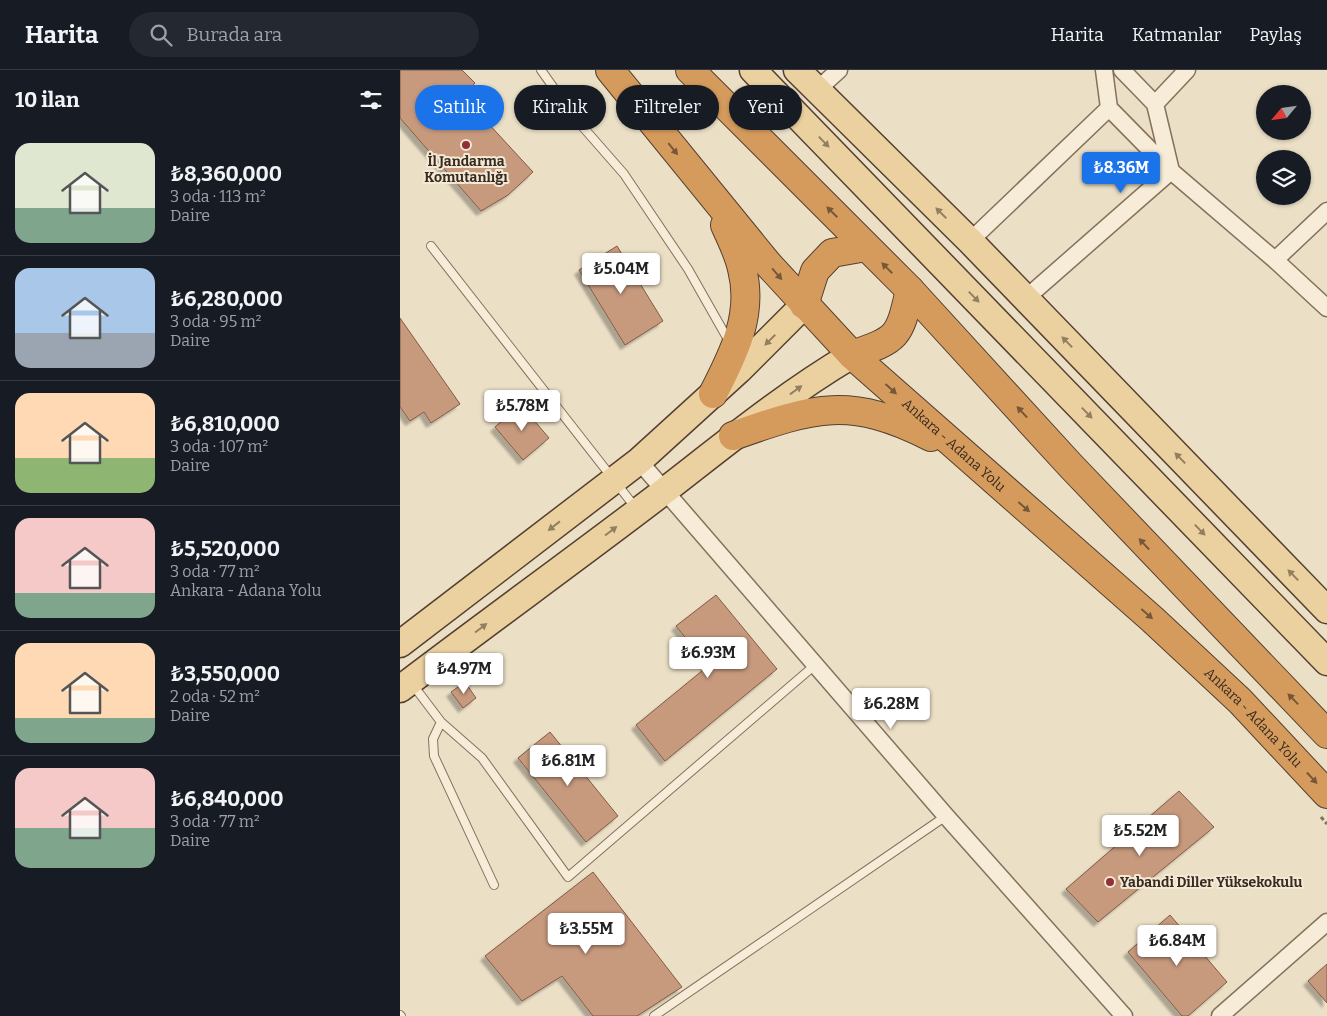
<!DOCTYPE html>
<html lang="tr">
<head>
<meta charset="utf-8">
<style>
	:root { --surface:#171b24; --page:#242831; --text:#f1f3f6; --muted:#9ea1a6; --line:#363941; --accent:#1a73e8 }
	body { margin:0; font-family:Bitter,serif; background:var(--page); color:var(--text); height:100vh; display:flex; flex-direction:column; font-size:19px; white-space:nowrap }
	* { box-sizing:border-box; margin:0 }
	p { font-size:16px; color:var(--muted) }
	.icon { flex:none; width:28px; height:28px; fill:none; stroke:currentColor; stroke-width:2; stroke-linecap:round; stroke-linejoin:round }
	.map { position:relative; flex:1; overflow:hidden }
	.panel { display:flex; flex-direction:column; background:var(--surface); width:400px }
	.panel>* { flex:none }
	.top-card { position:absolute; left:15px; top:15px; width:475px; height:45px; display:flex; gap:10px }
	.needle { width:32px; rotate:241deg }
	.buttons { position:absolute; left:856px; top:15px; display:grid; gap:10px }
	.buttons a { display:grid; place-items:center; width:55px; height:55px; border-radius:50%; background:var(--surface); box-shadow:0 1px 4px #0004; font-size:25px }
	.price { position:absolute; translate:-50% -42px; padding:0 11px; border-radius:5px; background:#fff; color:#222; font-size:16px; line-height:32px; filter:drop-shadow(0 1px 2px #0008) }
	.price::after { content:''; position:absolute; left:50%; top:30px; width:15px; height:11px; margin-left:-8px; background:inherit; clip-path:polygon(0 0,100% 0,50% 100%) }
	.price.current { background:var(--accent); color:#fff }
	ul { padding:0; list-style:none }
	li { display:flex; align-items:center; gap:15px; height:125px; padding:0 15px }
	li+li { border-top:1px solid var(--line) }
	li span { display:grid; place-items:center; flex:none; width:140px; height:100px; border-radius:15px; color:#555 }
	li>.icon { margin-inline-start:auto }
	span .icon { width:60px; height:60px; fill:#fffc; stroke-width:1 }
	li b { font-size:21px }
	h2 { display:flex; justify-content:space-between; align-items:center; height:60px; padding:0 15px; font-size:21px }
	.pill { padding:0 18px; border-radius:22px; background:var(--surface); box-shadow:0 1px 4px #0004; font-size:18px; line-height:45px }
	.pill.current { background:var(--accent); color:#fff }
	header { display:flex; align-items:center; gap:30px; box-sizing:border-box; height:70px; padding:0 25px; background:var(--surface); border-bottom:1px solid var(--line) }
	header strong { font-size:24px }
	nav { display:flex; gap:28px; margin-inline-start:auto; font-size:18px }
	.search { width:350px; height:45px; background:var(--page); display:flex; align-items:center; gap:12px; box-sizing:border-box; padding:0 18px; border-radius:28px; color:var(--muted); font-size:19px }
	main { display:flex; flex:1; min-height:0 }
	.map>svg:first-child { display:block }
</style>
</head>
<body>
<header>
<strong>Harita</strong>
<div class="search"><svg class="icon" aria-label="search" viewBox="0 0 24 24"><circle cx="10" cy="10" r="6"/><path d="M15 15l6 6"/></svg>Burada ara</div>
<nav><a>Harita</a><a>Katmanlar</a><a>Paylaş</a></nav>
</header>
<main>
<section class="panel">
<h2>10 ilan<svg class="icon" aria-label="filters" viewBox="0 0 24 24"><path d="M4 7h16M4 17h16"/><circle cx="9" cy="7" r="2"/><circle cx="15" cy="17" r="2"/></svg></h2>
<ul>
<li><span style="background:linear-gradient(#dfe7d0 65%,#7fa58c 0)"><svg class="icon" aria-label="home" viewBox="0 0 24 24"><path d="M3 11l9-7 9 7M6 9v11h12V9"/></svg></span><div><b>₺8,360,000</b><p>3 oda · 113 m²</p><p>Daire</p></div></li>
<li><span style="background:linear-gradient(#a9c7e8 65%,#9aa5b1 0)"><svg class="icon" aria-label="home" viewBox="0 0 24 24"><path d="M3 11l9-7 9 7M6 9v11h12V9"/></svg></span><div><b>₺6,280,000</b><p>3 oda · 95 m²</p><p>Daire</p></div></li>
<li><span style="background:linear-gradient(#ffd9b3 65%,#8fb573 0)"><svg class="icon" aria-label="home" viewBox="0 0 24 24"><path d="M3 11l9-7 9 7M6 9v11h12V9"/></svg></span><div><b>₺6,810,000</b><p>3 oda · 107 m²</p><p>Daire</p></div></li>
<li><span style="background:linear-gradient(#f6c9c9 75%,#7fa58c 0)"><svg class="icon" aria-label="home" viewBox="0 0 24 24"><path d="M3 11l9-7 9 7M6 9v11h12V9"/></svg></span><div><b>₺5,520,000</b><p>3 oda · 77 m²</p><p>Ankara - Adana Yolu</p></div></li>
<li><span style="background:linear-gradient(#ffd9b3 75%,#7fa58c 0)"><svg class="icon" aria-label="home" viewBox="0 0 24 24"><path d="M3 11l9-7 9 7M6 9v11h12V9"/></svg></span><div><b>₺3,550,000</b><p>2 oda · 52 m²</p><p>Daire</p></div></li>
<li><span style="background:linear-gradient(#f6c9c9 60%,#7fa58c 0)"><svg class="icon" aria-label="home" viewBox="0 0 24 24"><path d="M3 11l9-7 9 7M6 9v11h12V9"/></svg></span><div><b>₺6,840,000</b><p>3 oda · 77 m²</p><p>Daire</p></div></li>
</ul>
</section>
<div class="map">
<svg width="927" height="946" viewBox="0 0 927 946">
	<defs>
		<filter id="shadow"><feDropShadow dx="-4.5" dy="4.5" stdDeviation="1" flood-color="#0004"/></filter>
	</defs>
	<rect width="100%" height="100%" fill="#ebdfc6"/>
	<!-- building -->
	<path fill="#c79a7e" stroke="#835b44" filter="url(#shadow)" d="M0,0H62L75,13L63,26L133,102L108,125L81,141L0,48Z
		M217,176L263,251L225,275L179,200Z
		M0,248L60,334L31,353L24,342L10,351L0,337Z
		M121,335L149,368L123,390L95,357Z
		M316,525L377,599L265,691L236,655L308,596L276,556Z
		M65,612L76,628L63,638L51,622Z
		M150,662L218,746L186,772L118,688Z
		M779,721L814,757L698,852L666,819Z
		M193,802L282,917L237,946H193L162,906L122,931L85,886Z
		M770,845L827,912L788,946H782L728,882Z
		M927,894V933L908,911Z"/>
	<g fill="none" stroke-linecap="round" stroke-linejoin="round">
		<!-- lane casing -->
		<g stroke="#85715d" stroke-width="10">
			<path id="lane" d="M141,0L175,48L224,104L288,199L330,273
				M31,176L235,437
				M13,615L41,652L82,688L168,807L415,595
				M41,652L33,669L34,686L94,815
				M0,945L1,946
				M254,946L546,746"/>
		</g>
		<!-- street casing -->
		<g stroke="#85715d" stroke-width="19">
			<path id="street" d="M704,0L709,38L771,101L875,190L927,238
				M417,20L439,0
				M755,34L787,0
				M570,171L709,38
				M875,190L927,141
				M625,229L771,101L755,34L722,0
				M239,391L546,746L724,946
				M820,946L927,852"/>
		</g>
		<!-- primary casing -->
		<g stroke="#544031" stroke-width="29">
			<path id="primary" d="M353,0L927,592
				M397,0L570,171L927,540
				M0,574L239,391L339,300L404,235
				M0,619C84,555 170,493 254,429C319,379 381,327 452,285"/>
		</g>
		<!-- highway casing -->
		<g stroke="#544031" stroke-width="30">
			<g id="highway">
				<path id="s1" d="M210,0L368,194L452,285L752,549L840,631L927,724"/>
				<path d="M290,0L510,220L670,395L927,664"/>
				<path d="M404,235L415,201L432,183L466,177"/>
				<path d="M452,285C498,269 499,268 510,220"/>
				<path d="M313,324C333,285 354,245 342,199C339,184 331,169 325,155"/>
				<path d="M333,366C415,337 450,326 531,367"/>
			</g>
		</g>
		<!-- path -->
		<path stroke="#85715d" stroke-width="3" stroke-dasharray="4 2.5" stroke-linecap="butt" d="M921,747L927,754"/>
		<!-- lane -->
		<use href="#lane" stroke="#f7ecd8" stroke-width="8"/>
		<!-- street -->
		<use href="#street" stroke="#f7ecd8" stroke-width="16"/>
		<!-- primary -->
		<use href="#primary" stroke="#ecd1a0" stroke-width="26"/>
		<!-- highway -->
		<use href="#highway" stroke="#d59b5c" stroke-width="28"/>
	</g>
	<!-- one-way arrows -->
	<defs><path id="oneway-solid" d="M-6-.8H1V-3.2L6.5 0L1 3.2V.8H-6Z" transform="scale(1.25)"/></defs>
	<g fill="#927e60">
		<use href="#oneway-solid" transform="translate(424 72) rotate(46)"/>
		<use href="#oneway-solid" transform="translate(541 143) rotate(-135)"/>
		<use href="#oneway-solid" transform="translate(574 227) rotate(46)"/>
		<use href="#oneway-solid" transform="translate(370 270) rotate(135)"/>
		<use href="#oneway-solid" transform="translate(667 272) rotate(-134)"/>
		<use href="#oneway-solid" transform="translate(396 320) rotate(-36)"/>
		<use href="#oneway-solid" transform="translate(687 343) rotate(46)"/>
		<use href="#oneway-solid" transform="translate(780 388) rotate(-134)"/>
		<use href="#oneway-solid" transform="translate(154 456) rotate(142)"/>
		<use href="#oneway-solid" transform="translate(800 460) rotate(46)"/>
		<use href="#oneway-solid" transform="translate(211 461) rotate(-37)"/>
		<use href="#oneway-solid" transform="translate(893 505) rotate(-134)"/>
		<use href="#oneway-solid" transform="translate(81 558) rotate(-37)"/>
	</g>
	<g fill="#765738">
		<use href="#oneway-solid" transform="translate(273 79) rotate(51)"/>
		<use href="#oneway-solid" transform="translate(432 142) rotate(-135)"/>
		<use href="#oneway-solid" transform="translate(487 198) rotate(-135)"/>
		<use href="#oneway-solid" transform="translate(377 204) rotate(49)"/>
		<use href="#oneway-solid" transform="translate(491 319) rotate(42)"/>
		<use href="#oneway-solid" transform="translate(622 342) rotate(-133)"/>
		<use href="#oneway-solid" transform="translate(624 437) rotate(41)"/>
		<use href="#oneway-solid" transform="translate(744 474) rotate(-133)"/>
		<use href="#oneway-solid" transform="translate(747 544) rotate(41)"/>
		<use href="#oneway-solid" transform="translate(893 629) rotate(-134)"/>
		<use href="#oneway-solid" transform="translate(912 708) rotate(47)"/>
	</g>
	<!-- markers -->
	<g fill="#913135" stroke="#f3e9d5" stroke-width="2">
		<circle cx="66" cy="75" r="5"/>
		<circle cx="710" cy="812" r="5"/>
	</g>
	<g text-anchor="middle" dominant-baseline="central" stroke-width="4" stroke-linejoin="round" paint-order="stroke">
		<!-- poi labels -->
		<g font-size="14" font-weight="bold" fill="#372a20" stroke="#f3e9d5">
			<text x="66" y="91">İl Jandarma<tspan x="66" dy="16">Komutanlığı</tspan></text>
			<text x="720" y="812" text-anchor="start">Yabandi Diller Yüksekokulu</text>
		</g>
		<!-- street labels -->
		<g font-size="14" fill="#372a20" stroke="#f3e9d5">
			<text stroke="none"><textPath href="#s1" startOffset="510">Ankara - Adana Yolu</textPath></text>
			<text stroke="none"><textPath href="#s1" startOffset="915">Ankara - Adana Yolu</textPath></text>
		</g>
	</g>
</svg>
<div class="buttons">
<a><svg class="needle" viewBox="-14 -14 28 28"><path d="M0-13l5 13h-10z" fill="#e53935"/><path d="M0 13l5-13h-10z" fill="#9ea1a6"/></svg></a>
<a><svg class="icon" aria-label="layers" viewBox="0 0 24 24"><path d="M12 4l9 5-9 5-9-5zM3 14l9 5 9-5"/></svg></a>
</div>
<b class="price current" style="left:721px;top:124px">₺8.36M</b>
<b class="price" style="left:221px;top:225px">₺5.04M</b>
<b class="price" style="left:122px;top:362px">₺5.78M</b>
<b class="price" style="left:308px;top:609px">₺6.93M</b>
<b class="price" style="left:64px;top:625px">₺4.97M</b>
<b class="price" style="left:491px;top:660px">₺6.28M</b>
<b class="price" style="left:168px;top:717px">₺6.81M</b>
<b class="price" style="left:740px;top:787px">₺5.52M</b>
<b class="price" style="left:186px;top:885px">₺3.55M</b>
<b class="price" style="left:777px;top:897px">₺6.84M</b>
<div class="top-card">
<a class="pill current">Satılık</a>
<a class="pill">Kiralık</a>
<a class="pill">Filtreler</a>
<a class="pill">Yeni</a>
</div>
</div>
</main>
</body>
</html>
